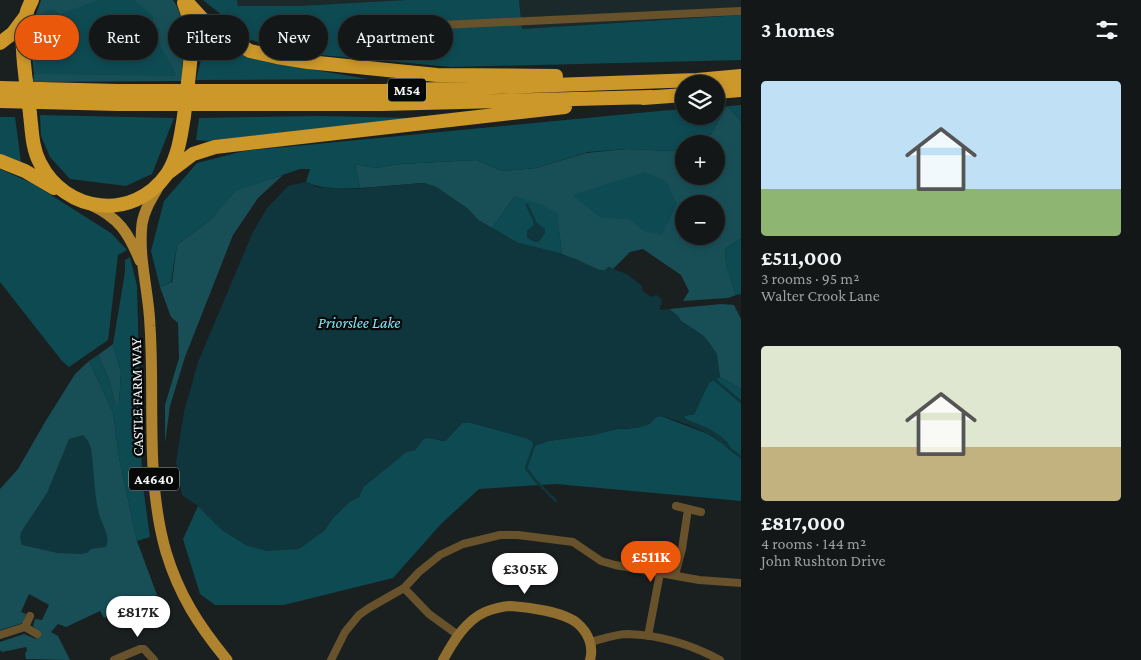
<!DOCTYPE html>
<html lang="en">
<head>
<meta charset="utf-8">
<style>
	:root { --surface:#141718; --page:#1d2021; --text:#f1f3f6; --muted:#9d9fa2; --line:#333637; --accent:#ea580c }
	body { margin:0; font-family:"Crimson Pro",serif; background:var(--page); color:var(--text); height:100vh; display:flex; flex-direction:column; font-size:19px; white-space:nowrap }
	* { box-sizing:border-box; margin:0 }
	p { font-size:16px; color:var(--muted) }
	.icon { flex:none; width:28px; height:28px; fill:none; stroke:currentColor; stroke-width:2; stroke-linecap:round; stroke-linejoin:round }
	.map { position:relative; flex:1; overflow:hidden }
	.sheet { display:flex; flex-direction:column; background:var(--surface); width:400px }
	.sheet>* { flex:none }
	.hud { position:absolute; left:15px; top:15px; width:475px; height:45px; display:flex; gap:10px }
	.controls { position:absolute; left:675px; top:75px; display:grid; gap:10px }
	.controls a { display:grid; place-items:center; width:50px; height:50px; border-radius:50%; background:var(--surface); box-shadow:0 2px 8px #0003,0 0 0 1px var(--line); font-size:25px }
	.price { position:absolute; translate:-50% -42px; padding:0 11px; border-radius:18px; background:#fff; color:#222; font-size:16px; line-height:32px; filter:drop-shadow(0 1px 2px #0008) }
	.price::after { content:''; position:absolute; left:50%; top:30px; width:15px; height:11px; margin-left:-8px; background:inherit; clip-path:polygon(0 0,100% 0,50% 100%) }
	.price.active { background:var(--accent); color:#fff }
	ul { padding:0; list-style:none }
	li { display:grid; align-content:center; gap:10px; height:265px; padding:0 20px }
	li span { display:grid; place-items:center; height:155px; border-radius:5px; color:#555 }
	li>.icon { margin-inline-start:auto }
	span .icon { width:90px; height:90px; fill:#fffc; stroke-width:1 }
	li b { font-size:21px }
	h2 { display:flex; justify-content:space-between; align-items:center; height:60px; padding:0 20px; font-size:21px }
	.tag { padding:0 18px; border-radius:22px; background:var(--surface); box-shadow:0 2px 8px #0003,0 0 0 1px var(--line); font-size:18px; line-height:45px }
	.tag.active { background:var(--accent); color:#fff }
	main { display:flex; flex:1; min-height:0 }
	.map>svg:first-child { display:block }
</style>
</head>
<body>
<main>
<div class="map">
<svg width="741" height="660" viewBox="0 0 741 660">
	<rect width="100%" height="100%" fill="#1a1f20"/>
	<!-- built -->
	<path fill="#1c292b" d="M237,0H408L297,6H237Z
		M519,0H741V15L522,29Z"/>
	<!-- green -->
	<path fill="#184f57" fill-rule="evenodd" d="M41,0H173C188,19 182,58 182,81L33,82L34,74L30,32Z
		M727,106L741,121V238L725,249L726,264L736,295L728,298L683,301L689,291L681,275L643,249L630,252L613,269L609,267C605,270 606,271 601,270C593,269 572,258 562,254L557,214L515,196L492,228L478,220L468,209L436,187L424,183L360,188L355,164L375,168L400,164L476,160L502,171L536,168L586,153L627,149L674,151L684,147V176H716V144H690L711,134ZM684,204H716V236H684Z
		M283,175L258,198L233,235L185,357L170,406L165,443V405L179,358L178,323L171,317L160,287L172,282L177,245L211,219L236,190Z
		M722,304L734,305L741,319V389L720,377C715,342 709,339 681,321L678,316L669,309Z
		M113,344L121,373L119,404H115L110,382L98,355Z
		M89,361L113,412L119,457L137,541L157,595L104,618L100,611L66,627L58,624L51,632L58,636L70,660L26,659L25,653L27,651L26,647L2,652L0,650V642L24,634L36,639L41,633L33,626L35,619L42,620L49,605L29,594L21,612L26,614L23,623L0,630V489L18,469L45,422L75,374Z"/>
	<!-- forest -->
	<path fill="#0e4a52" d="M98,0H134L153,16L154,24L160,29C155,53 172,56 176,76L34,74L37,38L36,31L44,12L52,9L61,14Z
		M203,0H237L238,6H297L408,0H519L522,29L741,15V60L452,67L298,53L237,36L228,20Z
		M207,35L252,56L274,63L368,79L196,80Z
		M741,105V121L727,106L711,134L690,144H684V147L674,151L627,149L588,152L536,168L502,171L476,160L400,164L375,168L355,164L360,188C342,189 322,189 306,182L310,169H300L236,191L211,219L177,245L171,282L160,287L151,251L164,201L197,163L244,151L659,111L684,109V116H716V107Z
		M40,116V115L174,118L152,174L126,186L70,179L50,157L41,136Z
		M322,116L414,118L207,141L196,140L199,118Z
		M0,117H15L21,162L0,155Z
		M0,169L32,183L111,233L127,250L118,255L108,340L69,367L62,361L0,282Z
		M645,172L666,181L677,204L662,235L645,232L629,219L601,218L572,195Z
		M515,196L540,204L557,213L562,254L518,243L492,228Z
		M741,238V294L736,295L726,264L725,249Z
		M130,257L137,286L142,479L150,537L137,541L119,457L113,412L89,361L98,355L110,382L115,404H119L121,373L113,344L125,272V260Z
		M720,377L741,389V501L556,484L479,489L441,524L393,578L284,605H215L200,594L183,539L198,506L222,530L248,546L324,531L332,519L349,502L359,497L363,487L406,452L415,450L423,439C432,436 437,441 445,441L462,423L468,422L526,438L532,441L534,446L548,441L593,435L602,432L617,429H627L649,424L656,417L661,416L708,434L722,443H728L717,434L685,419L684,416L694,414L709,382Z"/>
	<!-- water -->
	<path fill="#0e363c" d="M306,182L317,187L352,189L424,183L436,187L468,209L478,220L518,243L548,250L576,259L599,270H605L608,267L627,274L642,286V290L651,297L657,295L661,299L662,305H660V310L669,309L678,316L681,321L704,336L717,354L720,377L709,383L694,414L684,416L685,419C701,425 722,432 731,448L729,450C712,432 685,423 661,416L656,417L649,424L638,428L617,429L593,435L548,441L534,446L532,441L526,438L468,422L462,423L445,441C437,441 432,436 423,439L415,450L406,452L363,487L359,497L349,502L332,519L324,531L299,549L267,551L248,546L222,530L198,506L182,495L176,462L184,412L198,362L252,234L267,208L288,186Z
		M533,222H536L545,229V233L539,242H535L527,238V230L534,225Z
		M83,435L88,441L91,448C94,469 94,493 99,514C102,525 111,536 106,547L91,549L87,553L81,554L57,553L22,545L20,538L21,532L47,493L69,439Z"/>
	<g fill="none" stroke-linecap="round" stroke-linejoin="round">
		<!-- stream -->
		<path stroke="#0e363c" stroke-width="2.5" d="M527,205L535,222
			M715,380L741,402
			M534,446L526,468L535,480L556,501
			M730,449L741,457"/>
		<!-- street -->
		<path stroke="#67522c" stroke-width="8" d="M442,25L741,11
			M676,506L701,512
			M675,575L682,549L688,509
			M404,588L429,614L458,635
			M25,627L37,634
			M0,635L25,627L30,616
			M648,636L660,573
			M590,642C602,639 616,634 628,634C660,635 692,645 720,660
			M114,660L140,649H144L154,660
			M331,660L345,632L359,615L369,608L404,588L419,572L440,555L463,544L500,535H518L573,542L601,561L615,565L699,580L741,583"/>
		<!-- secondary -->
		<path stroke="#906e2f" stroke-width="10" d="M443,660C453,642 465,621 485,612C492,609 504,606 511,606C528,607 564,612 577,623C588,632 594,646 590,660"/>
		<!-- primary -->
		<path stroke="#b0842e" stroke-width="11" d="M159,186C152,198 144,210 142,224C138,258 149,292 150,326C155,401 145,479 166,552C179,595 199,626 227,660
			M91,205C119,218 128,232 140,261"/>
		<!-- highway -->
		<path stroke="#cd982a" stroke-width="14" d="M185,0L207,24L219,33L250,51L277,57L308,62L437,75L556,76
			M184,3C195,30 191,55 188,83
			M0,43L13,33L25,17
			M26,82C23,55 18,25 32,0
			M0,88L118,91H383L697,80L741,76
			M716,92L741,90
			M643,98L684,95
			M0,101L118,104H382L651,97
			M30,114C32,131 32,148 40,163C65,213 133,222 167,174C178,157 181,136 184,116
			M0,161L25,171L54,188
			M168,173L193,154L215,147L565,107"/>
		<!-- highway-bridge -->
		<path stroke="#cd982a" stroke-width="14" d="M26,82L30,114
			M184,116L188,83"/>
	</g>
	<g text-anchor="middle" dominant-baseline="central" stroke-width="4.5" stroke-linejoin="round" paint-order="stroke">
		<!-- shield labels -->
		<g fill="#070909" stroke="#abaeaf" stroke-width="1">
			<rect x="388" y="78.5" width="38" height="23" rx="4"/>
			<rect x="129" y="467.5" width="50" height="23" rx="4"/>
		</g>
		<g font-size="14" font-weight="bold" fill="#f1f5f6">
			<text x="407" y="90">M54</text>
			<text x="154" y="479">A4640</text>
		</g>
		<!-- street labels -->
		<g font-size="15" fill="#f1f5f6" stroke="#070909">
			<text transform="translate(137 397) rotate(-91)">CASTLE FARM WAY</text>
		</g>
		<!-- water labels -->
		<g font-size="16" font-style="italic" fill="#7ae8fa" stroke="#070909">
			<text x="359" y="322">Priorslee Lake</text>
		</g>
	</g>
</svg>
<div class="controls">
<a><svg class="icon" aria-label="layers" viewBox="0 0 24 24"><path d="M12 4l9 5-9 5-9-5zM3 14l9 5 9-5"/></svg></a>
<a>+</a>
<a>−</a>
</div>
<b class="price active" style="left:651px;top:583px">£511K</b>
<b class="price" style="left:525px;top:595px">£305K</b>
<b class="price" style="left:138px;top:638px">£817K</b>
<div class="hud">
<a class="tag active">Buy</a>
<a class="tag">Rent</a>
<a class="tag">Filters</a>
<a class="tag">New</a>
<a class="tag">Apartment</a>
</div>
</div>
<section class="sheet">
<h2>3 homes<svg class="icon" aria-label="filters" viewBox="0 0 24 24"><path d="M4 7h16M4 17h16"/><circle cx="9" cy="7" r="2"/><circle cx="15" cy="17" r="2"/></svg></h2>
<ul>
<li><span style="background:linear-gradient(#bfe0f5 70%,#8fb573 0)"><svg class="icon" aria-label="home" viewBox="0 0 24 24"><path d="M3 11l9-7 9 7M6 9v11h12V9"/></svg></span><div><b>£511,000</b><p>3 rooms · 95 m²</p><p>Walter Crook Lane</p></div></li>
<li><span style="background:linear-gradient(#dfe7d0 65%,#c2b280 0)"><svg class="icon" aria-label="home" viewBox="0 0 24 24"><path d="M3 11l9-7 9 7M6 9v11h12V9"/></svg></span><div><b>£817,000</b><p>4 rooms · 144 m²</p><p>John Rushton Drive</p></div></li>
</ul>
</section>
</main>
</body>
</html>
